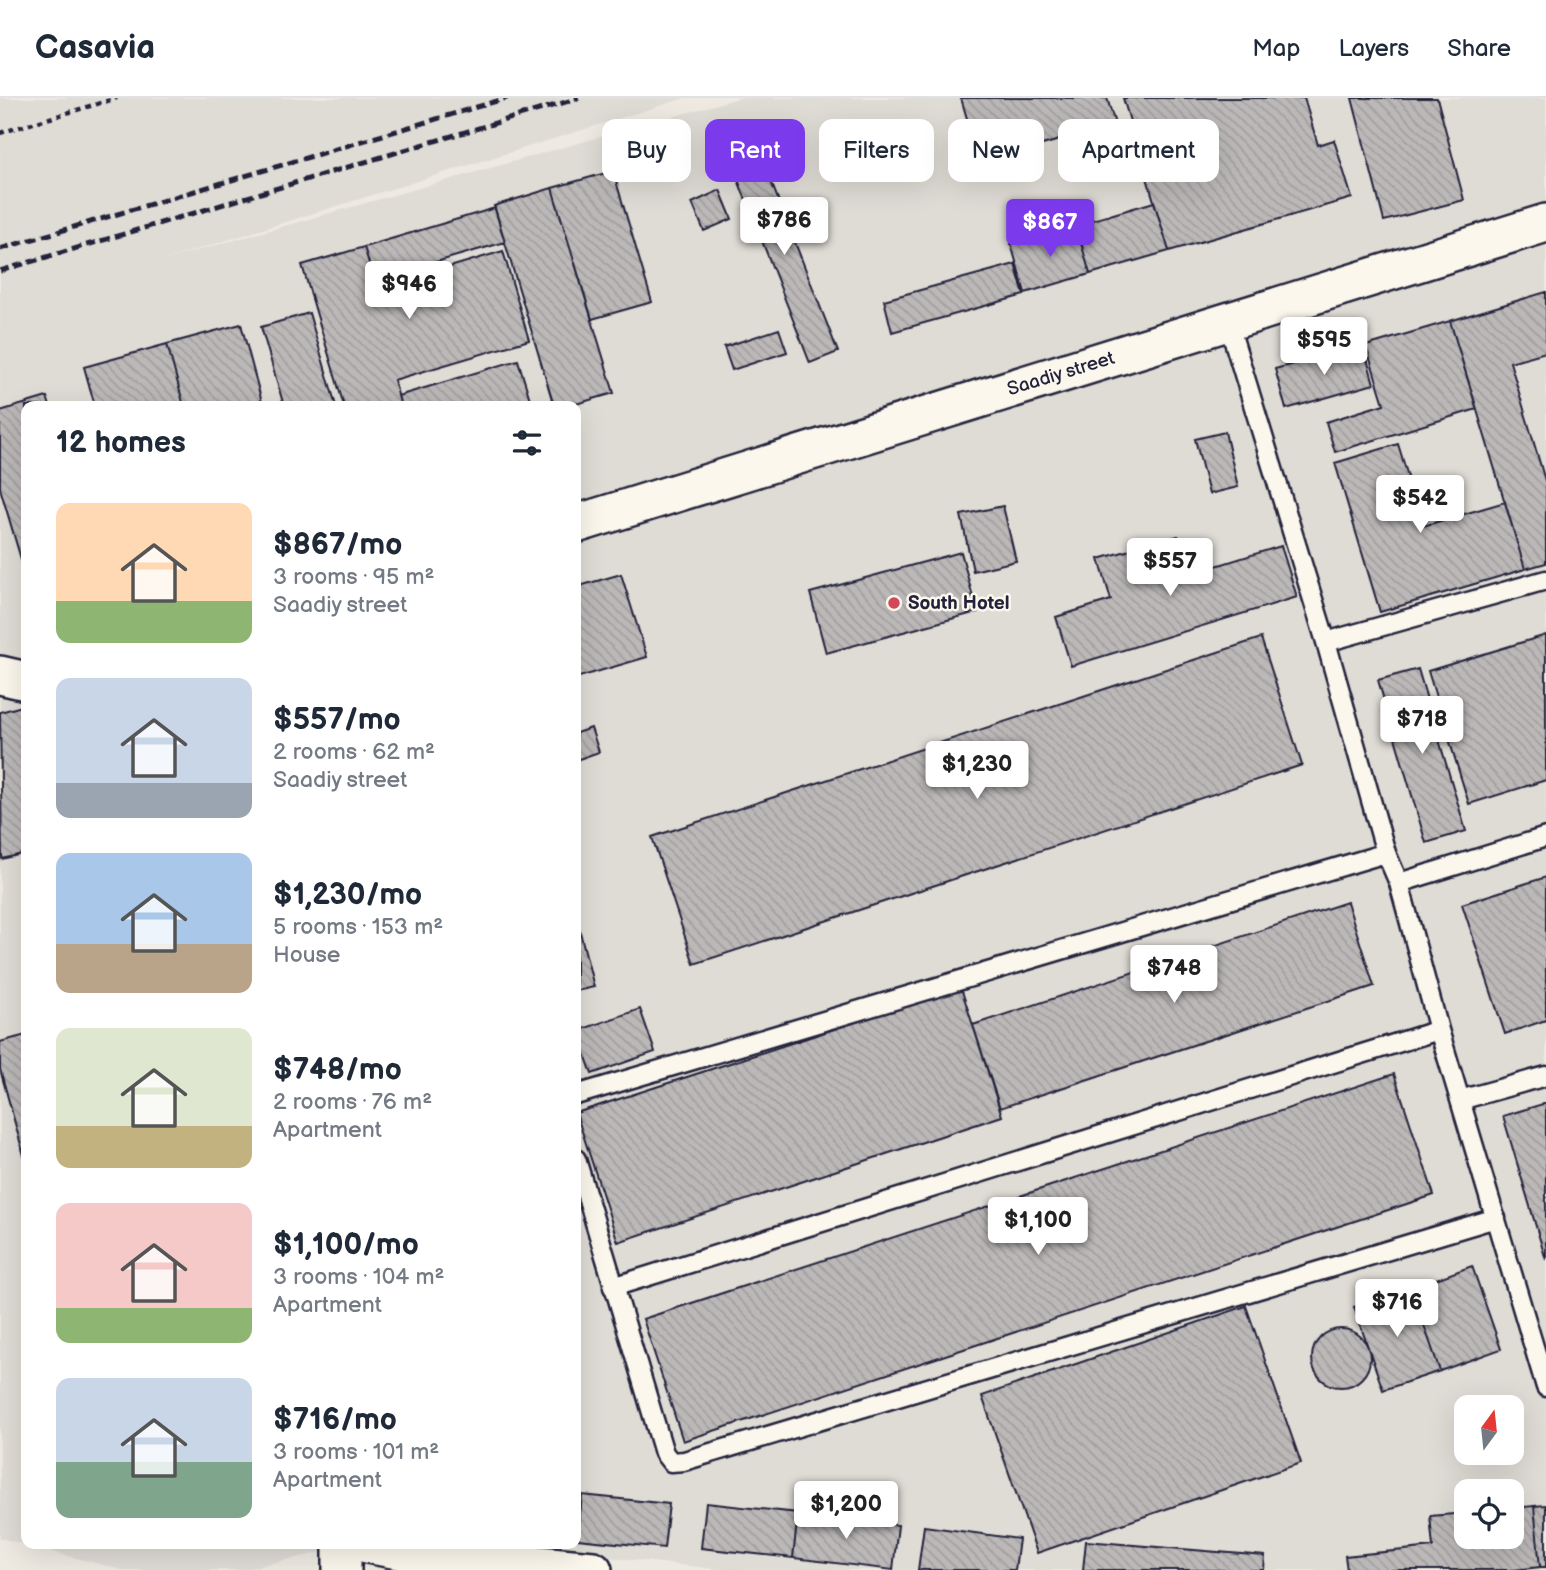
<!DOCTYPE html>
<html lang="en">
<head>
<meta charset="utf-8">
<style>
	:root { --surface:#fff; --page:#f2f2f3; --text:#1f2937; --muted:#747a83; --line:#e0e1e3; --accent:#7c3aed }
	body { margin:0; font-family:"Balsamiq Sans",sans-serif; background:var(--page); color:var(--text); height:100vh; display:flex; flex-direction:column; font-size:26px; white-space:nowrap }
	* { box-sizing:border-box; margin:0 }
	p { font-size:23px; color:var(--muted) }
	.icon { flex:none; width:38px; height:38px; fill:none; stroke:currentColor; stroke-width:2; stroke-linecap:round; stroke-linejoin:round }
	.map { position:relative; flex:1; overflow:hidden }
	.sheet { position:absolute; left:21px; top:303px; width:560px; height:1148px; display:flex; flex-direction:column; background:var(--surface); border-radius:14px; box-shadow:0 7px 28px #0002 }
	.sheet>* { flex:none }
	.hud { position:absolute; left:602px; top:21px; width:665px; height:63px; display:flex; gap:14px }
	.needle { width:46px; rotate:15deg }
	.buttons { position:absolute; left:1454px; top:1297px; display:grid; gap:14px }
	.buttons a { display:grid; place-items:center; width:70px; height:70px; border-radius:14px; background:var(--surface); box-shadow:0 7px 28px #0002; font-size:35px }
	.price { position:absolute; translate:-50% -60px; padding:0 16px; border-radius:7px; background:#fff; color:#222; font-size:23px; line-height:46px; filter:drop-shadow(0 2px 4px #0008) }
	.price::after { content:''; position:absolute; left:50%; top:42px; width:21px; height:16px; margin-left:-10px; background:inherit; clip-path:polygon(0 0,100% 0,50% 100%) }
	.price.selected { background:var(--accent); color:#fff }
	ul { padding:0; list-style:none }
	li { display:flex; align-items:center; gap:21px; height:175px; padding:0 35px }
	li span { display:grid; place-items:center; flex:none; width:196px; height:140px; border-radius:14px; color:#555 }
	li>.icon { margin-inline-start:auto }
	span .icon { width:84px; height:84px; fill:#fffc; stroke-width:1 }
	li b { font-size:30px }
	h2 { display:flex; justify-content:space-between; align-items:center; height:84px; padding:0 35px; font-size:30px }
	.chip { padding:0 24px; border-radius:14px; background:var(--surface); box-shadow:0 7px 28px #0002; font-size:24px; line-height:63px }
	.chip.selected { background:var(--accent); color:#fff }
	header { display:flex; align-items:center; gap:42px; box-sizing:border-box; height:98px; padding:0 35px; background:var(--surface); border-bottom:2px solid var(--line) }
	header strong { font-size:33px }
	nav { display:flex; gap:38px; margin-inline-start:auto; font-size:24px }
	.map>svg:first-child { display:block }
</style>
</head>
<body>
<header>
<strong>Casavia</strong>
<nav><a>Map</a><a>Layers</a><a>Share</a></nav>
</header>
<div class="map">
<svg width="1546" height="1472" viewBox="0 0 1546 1472">
	<defs>
		<pattern id="building-back-hatch" width="6" height="6" patternUnits="userSpaceOnUse" patternTransform="scale(1.75)"><rect width="6" height="6" fill="#bcb8b8"/><path d="M-1 5l2 2M0 0l6 6M5-1l2 2" fill="none" stroke="#a19e9f"/></pattern>
	</defs>
	<rect width="100%" height="100%" fill="#eeeae2"/>
	<filter id="ink" filterUnits="userSpaceOnUse"><feTurbulence type="fractalNoise" baseFrequency=".0143" numOctaves="2"/><feDisplacementMap in="SourceGraphic" scale="14" xChannelSelector="R" yChannelSelector="G"/><feConvolveMatrix kernelMatrix="1 2 1 2 8 2 1 2 1" color-interpolation-filters="sRGB"/></filter>
	<g filter="url(#ink)">
		<!-- built -->
		<path fill="#dfdbd5" fill-rule="evenodd" d="M0,0H685L160,163L739,0H1546V1472H726L489,1446H576V308H26V1446H360L240,1472H122L0,1440ZM1466,1309H1512V1354H1466ZM1466,1393H1512V1438H1466Z"/>
		<!-- building -->
		<path fill="url(#building-back-hatch)" stroke="#22223b" stroke-width="2" d="M961,0H1107L1115,26L980,65Z
			M1123,0H1304L1318,47L1334,42L1352,100L1169,153Z
			M1352,0H1437L1464,102L1384,123Z
			M759,53L838,254L810,265L731,64Z
			M613,73L652,204L592,221L552,90Z
			M552,90L614,295L569,308H554L494,108Z
			M720,92L732,121L704,133L692,105Z
			M1154,104L1169,153L1090,176L1076,127Z
			M495,110L505,144L374,182L364,149Z
			M1076,127L1090,176L1025,195L1011,146Z
			M364,149L377,191L503,153L529,242L394,282L401,308H344L302,167Z
			M1015,166L1024,197L892,234L884,202Z
			M1546,194V254L1510,264L1546,386V465L1525,471L1450,223Z
			M309,215L336,308H284L261,229Z
			M1450,223L1477,311L1335,354L1326,324L1384,306L1366,248Z
			M241,226L263,308H184L167,246Z
			M779,231L787,254L732,272L724,249Z
			M167,246L184,308H95L84,269Z
			M1363,247L1374,286L1286,311L1275,271Z
			M518,262L532,308H401L398,298Z
			M47,299L50,308H26V478L0,390V313Z
			M1225,334L1238,389L1209,396L1195,341Z
			M1398,346L1423,428L1505,404L1525,471L1380,514L1335,365Z
			M1003,408L1016,463L973,473L961,417Z
			M1178,438L1190,476L1281,448L1297,499L1071,568L1056,519L1111,502L1099,461Z
			M961,454L977,514L826,555L810,495Z
			M621,476L647,559L576,580V489Z
			M1546,537V682L1469,706L1428,573Z
			M1261,540L1302,667L694,866L652,739Z
			M1418,571L1466,733L1426,745L1378,582Z
			M22,608L26,625V755L2,761L0,614Z
			M591,630L599,654L576,662V635Z
			M1546,779V922L1505,936L1462,806Z
			M1347,804L1374,888L1000,1010L973,927Z
			M576,818L594,889L576,893Z
			M961,890L1002,1018L618,1144L576,1015Z
			M640,911L655,954L592,976L577,933Z
			M26,937V1065L0,971V944Z
			M1394,976L1434,1097L683,1343L643,1221Z
			M1546,1005V1162L1503,1018Z
			M1472,1168L1501,1251L1440,1273L1411,1190Z
			M1411,1190L1440,1273L1383,1292L1354,1209Z
			M1246,1208L1301,1365L1037,1455L982,1298Z
			M1312 1260a29 29 0 1 1 58 0a29 29 0 1 1-58 0Z
			M582,1397L669,1406L664,1450L578,1441Z
			M706,1405L798,1415L793,1460L701,1450Z
			M1546,1407V1469H1540L1534,1408Z
			M1534,1408L1540,1469L1513,1472H1347L1345,1458L1433,1449L1430,1418L1466,1415V1438H1512V1410Z
			M798,1415L898,1427L893,1472L793,1460Z
			M924,1428L1019,1441L1015,1472H918Z
			M1086,1443L1265,1458L1264,1472H1083Z"/>
		<g fill="none" stroke-linecap="round" stroke-linejoin="round">
			<!-- service casing -->
			<g stroke="#22223b" stroke-width="23">
				<path id="service" d="M1228,224L1326,544L1386,755L1399,785L1439,932L1546,1289
					M1326,544L1546,482
					M1399,785L1546,739
					M576,997L1386,755
					M1460,1002L1546,978
					M576,1061L664,1355L671,1364L684,1363L1496,1120
					M613,1189L1439,932"/>
			</g>
			<!-- minor casing -->
			<g stroke="#22223b" stroke-width="42">
				<path id="minor" d="M576,426L1546,125
					M0,577L26,583
					M367,1446L419,1456L593,1472
					M342,1472V1446"/>
			</g>
			<!-- path -->
			<path stroke="#22223b" stroke-width="4.5" stroke-dasharray="5 5" stroke-linecap="butt" d="M0,35L117,0"/>
			<!-- service -->
			<use href="#service" stroke="#fbf7ec" stroke-width="18"/>
			<!-- minor -->
			<use href="#minor" stroke="#fbf7ec" stroke-width="37"/>
			<!-- rail -->
			<path stroke="#22223b" stroke-width="5" stroke-dasharray="10 5" stroke-linecap="butt" d="M0,151L507,0
				M0,173L579,0"/>
		</g>
	</g>
	<!-- markers -->
	<circle fill="#d1495b" stroke="#fbf7ec" stroke-width="2.5" cx="894" cy="505" r="7"/>
	<g text-anchor="middle" dominant-baseline="central" stroke-width="5" stroke-linejoin="round" paint-order="stroke">
		<!-- street labels -->
		<g font-size="19" fill="#22223b" stroke="#fbf7ec">
			<text transform="translate(1061 276) rotate(-17)">Saadiy street</text>
		</g>
		<!-- poi labels -->
		<g font-size="19" font-weight="bold" fill="#22223b" stroke="#fbf7ec" text-anchor="start">
			<text x="908" y="505">South Hotel</text>
		</g>
	</g>
</svg>
<div class="buttons">
<a><svg class="needle" viewBox="-14 -14 28 28"><path d="M0-13l5 13h-10z" fill="#e53935"/><path d="M0 13l5-13h-10z" fill="#747a83"/></svg></a>
<a><svg class="icon" aria-label="locate" viewBox="0 0 24 24"><circle cx="12" cy="12" r="6"/><path d="M12 2v4M12 18v4M2 12h4M18 12h4"/></svg></a>
</div>
<b class="price" style="left:784px;top:159px">$786</b>
<b class="price selected" style="left:1050px;top:161px">$867</b>
<b class="price" style="left:409px;top:223px">$946</b>
<b class="price" style="left:1324px;top:279px">$595</b>
<b class="price" style="left:1420px;top:437px">$542</b>
<b class="price" style="left:1170px;top:500px">$557</b>
<b class="price" style="left:1422px;top:658px">$718</b>
<b class="price" style="left:977px;top:703px">$1,230</b>
<b class="price" style="left:1174px;top:907px">$748</b>
<b class="price" style="left:1038px;top:1159px">$1,100</b>
<b class="price" style="left:1397px;top:1241px">$716</b>
<b class="price" style="left:846px;top:1443px">$1,200</b>
<div class="hud">
<a class="chip">Buy</a>
<a class="chip selected">Rent</a>
<a class="chip">Filters</a>
<a class="chip">New</a>
<a class="chip">Apartment</a>
</div>
<section class="sheet">
<h2>12 homes<svg class="icon" aria-label="filters" viewBox="0 0 24 24"><path d="M4 7h16M4 17h16"/><circle cx="9" cy="7" r="2"/><circle cx="15" cy="17" r="2"/></svg></h2>
<ul>
<li><span style="background:linear-gradient(#ffd9b3 70%,#8fb573 0)"><svg class="icon" aria-label="home" viewBox="0 0 24 24"><path d="M3 11l9-7 9 7M6 9v11h12V9"/></svg></span><div><b>$867/mo</b><p>3 rooms · 95 m²</p><p>Saadiy street</p></div></li>
<li><span style="background:linear-gradient(#c9d6e8 75%,#9aa5b1 0)"><svg class="icon" aria-label="home" viewBox="0 0 24 24"><path d="M3 11l9-7 9 7M6 9v11h12V9"/></svg></span><div><b>$557/mo</b><p>2 rooms · 62 m²</p><p>Saadiy street</p></div></li>
<li><span style="background:linear-gradient(#a9c7e8 65%,#b9a48a 0)"><svg class="icon" aria-label="home" viewBox="0 0 24 24"><path d="M3 11l9-7 9 7M6 9v11h12V9"/></svg></span><div><b>$1,230/mo</b><p>5 rooms · 153 m²</p><p>House</p></div></li>
<li><span style="background:linear-gradient(#dfe7d0 70%,#c2b280 0)"><svg class="icon" aria-label="home" viewBox="0 0 24 24"><path d="M3 11l9-7 9 7M6 9v11h12V9"/></svg></span><div><b>$748/mo</b><p>2 rooms · 76 m²</p><p>Apartment</p></div></li>
<li><span style="background:linear-gradient(#f6c9c9 75%,#8fb573 0)"><svg class="icon" aria-label="home" viewBox="0 0 24 24"><path d="M3 11l9-7 9 7M6 9v11h12V9"/></svg></span><div><b>$1,100/mo</b><p>3 rooms · 104 m²</p><p>Apartment</p></div></li>
<li><span style="background:linear-gradient(#c9d6e8 60%,#7fa58c 0)"><svg class="icon" aria-label="home" viewBox="0 0 24 24"><path d="M3 11l9-7 9 7M6 9v11h12V9"/></svg></span><div><b>$716/mo</b><p>3 rooms · 101 m²</p><p>Apartment</p></div></li>
</ul>
</section>
</div>
</body>
</html>
